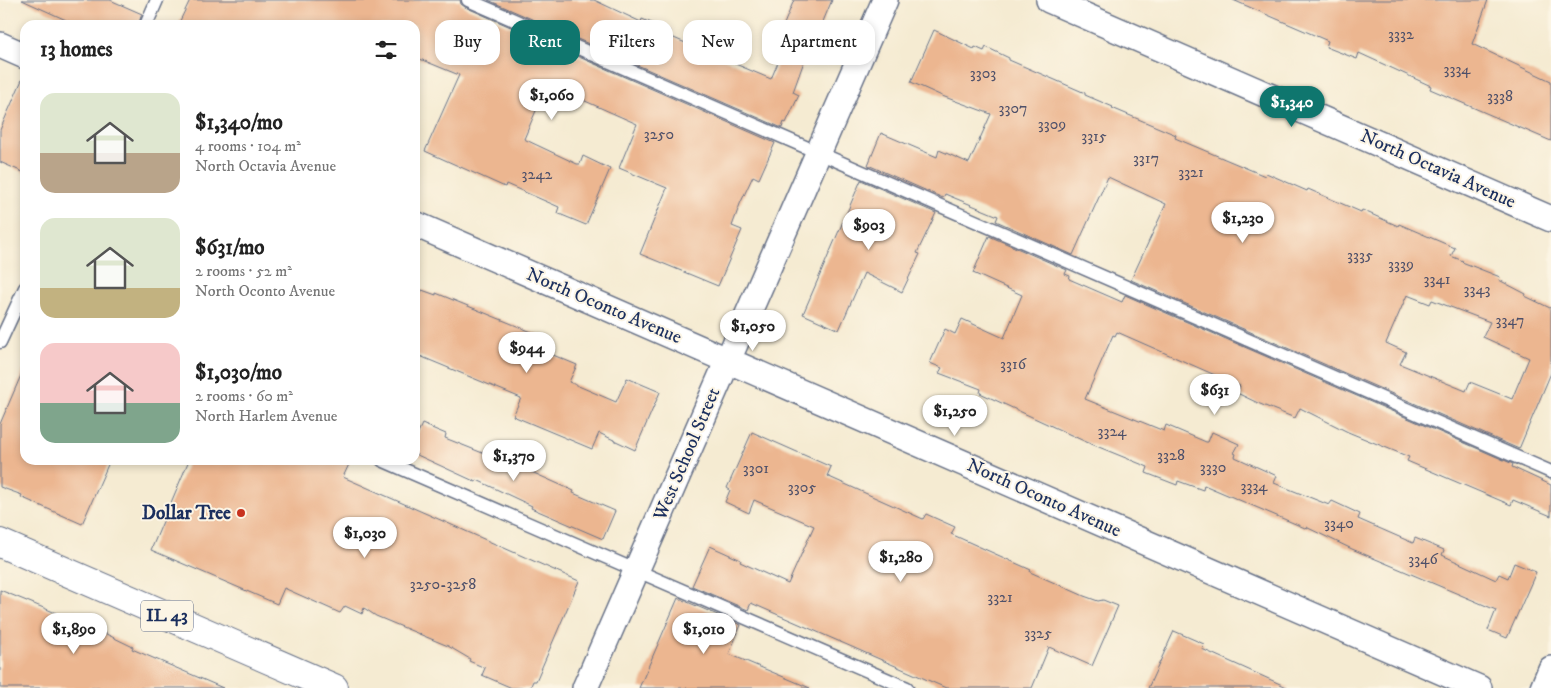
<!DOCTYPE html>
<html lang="en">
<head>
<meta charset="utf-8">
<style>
	:root { --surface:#fff; --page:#f2f2f2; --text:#222; --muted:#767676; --accent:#0f766e }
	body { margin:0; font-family:"IM FELL DW Pica",serif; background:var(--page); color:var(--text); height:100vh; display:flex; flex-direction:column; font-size:19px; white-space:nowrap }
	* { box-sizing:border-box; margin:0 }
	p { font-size:16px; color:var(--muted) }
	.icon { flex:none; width:28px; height:28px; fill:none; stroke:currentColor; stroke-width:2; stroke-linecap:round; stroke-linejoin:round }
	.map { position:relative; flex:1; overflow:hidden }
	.details { position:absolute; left:20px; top:20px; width:400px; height:445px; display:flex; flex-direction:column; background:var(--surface); border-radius:15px; box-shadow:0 2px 8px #0003 }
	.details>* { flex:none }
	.hud { position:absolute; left:435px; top:20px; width:475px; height:45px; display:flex; gap:10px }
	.price { position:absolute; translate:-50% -42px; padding:0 11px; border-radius:18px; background:#fff; color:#222; font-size:16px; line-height:32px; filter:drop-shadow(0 1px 2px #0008) }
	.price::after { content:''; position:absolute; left:50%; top:30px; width:15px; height:11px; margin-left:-8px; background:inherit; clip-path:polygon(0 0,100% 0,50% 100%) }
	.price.active { background:var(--accent); color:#fff }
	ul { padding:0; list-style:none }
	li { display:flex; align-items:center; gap:15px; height:125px; padding:0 20px }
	li span { display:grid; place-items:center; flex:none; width:140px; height:100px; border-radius:15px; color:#555 }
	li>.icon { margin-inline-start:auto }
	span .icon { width:60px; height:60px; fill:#fffc; stroke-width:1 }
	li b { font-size:21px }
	h2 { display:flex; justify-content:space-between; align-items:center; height:60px; padding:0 20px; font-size:21px }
	.tag { padding:0 18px; border-radius:15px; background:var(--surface); box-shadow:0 2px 8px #0003; font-size:18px; line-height:45px }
	.tag.active { background:var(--accent); color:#fff }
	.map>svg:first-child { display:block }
</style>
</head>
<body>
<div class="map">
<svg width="1551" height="688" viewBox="0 0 1551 688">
	<rect width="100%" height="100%" fill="#fcf5e5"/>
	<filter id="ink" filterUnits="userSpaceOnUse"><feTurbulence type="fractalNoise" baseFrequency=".02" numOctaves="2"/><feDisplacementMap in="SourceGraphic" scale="10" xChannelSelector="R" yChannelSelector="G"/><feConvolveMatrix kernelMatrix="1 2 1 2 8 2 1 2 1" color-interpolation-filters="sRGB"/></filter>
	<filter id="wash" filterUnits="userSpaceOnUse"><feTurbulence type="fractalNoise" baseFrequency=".0096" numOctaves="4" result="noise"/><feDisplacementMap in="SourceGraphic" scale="20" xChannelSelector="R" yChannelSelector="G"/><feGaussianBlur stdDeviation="1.12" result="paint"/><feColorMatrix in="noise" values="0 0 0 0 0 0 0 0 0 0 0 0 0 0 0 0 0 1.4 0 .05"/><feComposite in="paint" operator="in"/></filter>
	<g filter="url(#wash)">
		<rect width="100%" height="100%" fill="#f5ebd2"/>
		<g id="blocks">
			<!-- building -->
			<path fill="#ecb690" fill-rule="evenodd" d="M22,0H110L142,14L138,25H77Z
				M190,0H460L461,4L465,7L775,143L759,179L753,176L740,204L732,226L742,230L718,286L640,254L667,188L619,168L637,124L549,85L548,88L546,87L524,139L577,164H580L583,156L610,169L586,225L557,213L559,207L506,184L505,187L425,151L459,75L415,57V25H178Z
				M488,0H594L641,22L642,19L671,31L669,36L771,79L791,32L782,29L794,0H832L814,43L811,42L793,92L799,95L786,123L784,122L782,128Z
				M1233,0H1488L1472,44L1551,81V141L1430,89L1431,86L1359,53L1357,59L1326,47L1328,41Z
				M934,30L974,49L975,47L984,51L986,47L1009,58V60L1085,93V95L1113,107L1112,108L1176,135L1175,138L1265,176L1266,173L1307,191L1308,189L1361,212L1362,210L1398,226L1399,224L1455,248L1451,256L1463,261L1462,262L1500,277L1499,280L1526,294L1525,296L1550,308L1551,307V373L1519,449L1131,280L1166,204L1108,177L1073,255L996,221L998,216L945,194L943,198L868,165L881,133L937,157L939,150L969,163L991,114L942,96L911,82ZM1407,295L1430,304L1432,300L1490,322L1483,337L1529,358L1512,399L1470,382L1466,391L1400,364L1406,352L1386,343Z
				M25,73V173L0,162V130Z
				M861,180L936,213L917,253L920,254L902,292L864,273L839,330L803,314Z
				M989,236L1067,270L1065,274L1070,276L1069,279L1122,302L1125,295L1513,464L1512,467L1551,485V516L1513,500L1511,505L1407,461L1409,457L1348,432L1300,408L1295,418L1260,404L1237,393L1240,386L1117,332L1115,336L1113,335L1085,399L1164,431L1166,425L1206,442H1208L1212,432L1239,444L1234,453L1236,454L1235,457L1277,476L1274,483L1329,505L1332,501L1360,514L1358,519L1413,543L1415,538L1444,550L1442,555L1496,580L1499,574L1508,578L1514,563L1536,572L1507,638L1488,630L1496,610L1352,549L1306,527L1305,528L1204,485L1203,490L1178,481L1177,485L1146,473L1148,467L1084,441L980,393L981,389L939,373L942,368L930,363L945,329L955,334L962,319L1004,338L1022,295L973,273Z
				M422,290L436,295V293L539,335L534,347L577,365L569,382L616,402L627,378L660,392L635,450L599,433L592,449L513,416L521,398L415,354V306Z
				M25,366V460H110L82,524L21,497L22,495L0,487V424Z
				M422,424L446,434L445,438L495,458L496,456L574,491L573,493L615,511L603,539L531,508L532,506L477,480L476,482L415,454V439Z
				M752,432L831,467L827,476L923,519L926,514L955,527L951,534L1031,570L1030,572L1084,596L1098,601L1103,600L1118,606L1092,666L1049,647L1032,688H946L751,603L748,610L692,586L710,546L741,560L740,562L788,584L814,526L754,500L749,513L725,502L730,490L727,488Z
				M189,460H351L343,477L579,581L536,681H533L530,688H512L482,675L485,668L469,661L470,659L448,646L376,616L364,608L362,614L345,606L340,613L284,588L277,604L151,550Z
				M0,590L102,632L133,647L132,649L223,688H0Z
				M678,598L741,625L729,654L810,688H639Z
				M1174,631L1204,644L1202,649L1289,688H1148Z"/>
		</g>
	</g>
	<g filter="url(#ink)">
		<use href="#blocks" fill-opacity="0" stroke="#677187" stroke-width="1"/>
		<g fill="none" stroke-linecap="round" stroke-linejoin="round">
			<!-- service casing -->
			<g stroke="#677187" stroke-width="15">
				<path id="service" d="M468,0L1551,472
					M146,25L157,0
					M0,342L25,288
					M382,460L907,688"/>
			</g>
			<!-- minor casing -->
			<g stroke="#677187" stroke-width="28">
				<path id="minor" d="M1049,0L1551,219
					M0,45L25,56
					M415,224L1479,688
					M585,688L885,0
					M1543,688L1551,669"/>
			</g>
			<!-- primary casing -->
			<g stroke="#677187" stroke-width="30">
				<path id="primary" d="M0,543L334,688"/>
			</g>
			<!-- service -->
			<use href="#service" stroke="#fff" stroke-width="12"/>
			<!-- minor -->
			<use href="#minor" stroke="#fff" stroke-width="25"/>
			<!-- primary -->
			<use href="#primary" stroke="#fff" stroke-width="28"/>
		</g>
	</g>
	<!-- markers -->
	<circle fill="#c8321e" stroke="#fcf5e5" stroke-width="2" cx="241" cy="513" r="5"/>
	<g text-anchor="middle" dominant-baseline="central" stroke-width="4" stroke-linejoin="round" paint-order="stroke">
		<!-- number labels -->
		<g font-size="16" fill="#4f516a">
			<text x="1401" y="34">3332</text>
			<text x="1457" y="69">3334</text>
			<text x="983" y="73">3303</text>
			<text x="1500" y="96">3338</text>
			<text x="1013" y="108">3307</text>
			<text x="1052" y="124">3309</text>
			<text x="659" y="134">3250</text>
			<text x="1094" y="136">3315</text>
			<text x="1146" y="158">3317</text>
			<text x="1191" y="172">3321</text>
			<text x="537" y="174">3242</text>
			<text x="1360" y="255">3335</text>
			<text x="1401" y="264">3339</text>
			<text x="1437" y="279">3341</text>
			<text x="1477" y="289">3343</text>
			<text x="1510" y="320">3347</text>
			<text x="1013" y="364">3316</text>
			<text x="1112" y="431">3324</text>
			<text x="1171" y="455">3328</text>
			<text x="1213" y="467">3330</text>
			<text x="756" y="468">3301</text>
			<text x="1254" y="486">3334</text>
			<text x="802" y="487">3305</text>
			<text x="1339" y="523">3340</text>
			<text x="1423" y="559">3346</text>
			<text x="443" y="584">3250-3258</text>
			<text x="1000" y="597">3321</text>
			<text x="1038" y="633">3325</text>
		</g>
		<!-- shield labels -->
		<rect fill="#fcf5e5" stroke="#5e6a86" stroke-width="1" x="141" y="600.5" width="52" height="31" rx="4"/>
		<g font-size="18" font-weight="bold" fill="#1b2f5e">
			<text x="167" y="616">IL 43</text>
		</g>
		<!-- street labels -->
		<g font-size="19" fill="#1b2f5e" stroke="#fcf5e5">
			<text transform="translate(1438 169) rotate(24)">North Octavia Avenue</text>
			<text transform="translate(604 306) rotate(23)">North Oconto Avenue</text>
			<text transform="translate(687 454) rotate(-67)">West School Street</text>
			<text transform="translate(1044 498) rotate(24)">North Oconto Avenue</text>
		</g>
		<!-- poi labels -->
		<g font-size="19" font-weight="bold" fill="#1b2f5e" stroke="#fcf5e5" text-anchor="end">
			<text x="231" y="513">Dollar Tree</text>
		</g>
	</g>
</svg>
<b class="price" style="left:552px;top:121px">$1,060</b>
<b class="price active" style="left:1292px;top:128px">$1,340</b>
<b class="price" style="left:1243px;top:244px">$1,230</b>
<b class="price" style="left:869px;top:251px">$903</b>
<b class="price" style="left:753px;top:352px">$1,050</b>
<b class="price" style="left:527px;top:374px">$944</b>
<b class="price" style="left:1215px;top:416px">$631</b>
<b class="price" style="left:955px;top:437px">$1,250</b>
<b class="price" style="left:514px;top:482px">$1,370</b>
<b class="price" style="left:365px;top:559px">$1,030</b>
<b class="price" style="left:901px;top:583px">$1,280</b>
<b class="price" style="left:74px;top:655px">$1,890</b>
<b class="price" style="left:704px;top:655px">$1,010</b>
<div class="hud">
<a class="tag">Buy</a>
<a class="tag active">Rent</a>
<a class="tag">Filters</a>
<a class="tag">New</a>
<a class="tag">Apartment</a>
</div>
<section class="details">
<h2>13 homes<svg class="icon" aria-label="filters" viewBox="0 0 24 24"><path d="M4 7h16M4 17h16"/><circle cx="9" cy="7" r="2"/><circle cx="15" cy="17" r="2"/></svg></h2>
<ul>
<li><span style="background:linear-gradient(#dfe7d0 60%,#b9a48a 0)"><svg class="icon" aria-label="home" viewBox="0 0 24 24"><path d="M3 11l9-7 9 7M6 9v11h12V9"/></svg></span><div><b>$1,340/mo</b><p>4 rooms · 104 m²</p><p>North Octavia Avenue</p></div></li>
<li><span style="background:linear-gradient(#dfe7d0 70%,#c2b280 0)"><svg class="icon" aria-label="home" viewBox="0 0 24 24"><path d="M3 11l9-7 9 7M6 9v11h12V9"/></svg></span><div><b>$631/mo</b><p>2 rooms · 52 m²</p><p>North Oconto Avenue</p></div></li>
<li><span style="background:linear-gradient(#f6c9c9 60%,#7fa58c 0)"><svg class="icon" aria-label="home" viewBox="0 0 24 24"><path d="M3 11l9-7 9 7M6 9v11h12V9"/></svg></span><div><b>$1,030/mo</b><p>2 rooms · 60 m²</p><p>North Harlem Avenue</p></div></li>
</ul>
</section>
</div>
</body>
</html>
